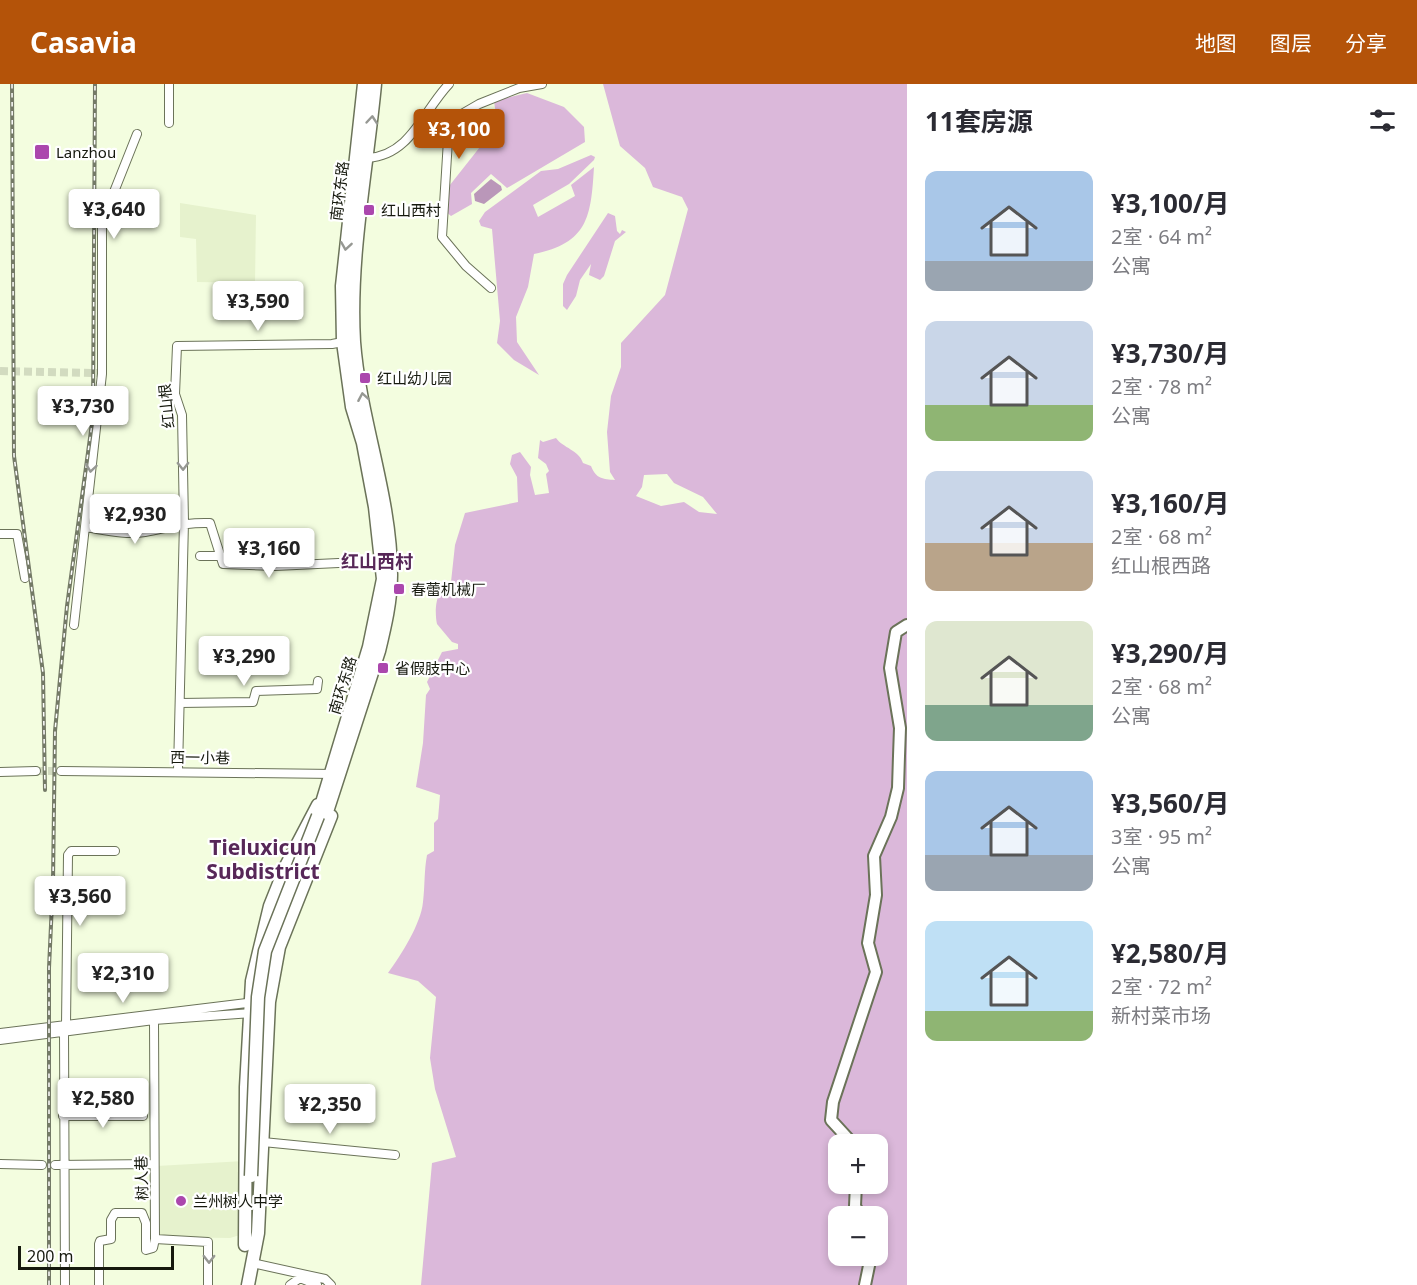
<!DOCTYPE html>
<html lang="zh">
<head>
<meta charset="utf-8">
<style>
	:root { --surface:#fff; --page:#f2f2f3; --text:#2b2b33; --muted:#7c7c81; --accent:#b45309 }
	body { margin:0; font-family:"Noto Sans","Noto Sans SC",sans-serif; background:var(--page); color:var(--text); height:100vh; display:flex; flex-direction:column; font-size:22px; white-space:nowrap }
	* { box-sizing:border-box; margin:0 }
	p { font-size:20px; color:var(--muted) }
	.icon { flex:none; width:33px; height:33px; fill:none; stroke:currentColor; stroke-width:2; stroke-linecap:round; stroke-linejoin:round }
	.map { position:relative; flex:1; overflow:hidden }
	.drawer { display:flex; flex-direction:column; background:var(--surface); width:510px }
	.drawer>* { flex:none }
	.tools { position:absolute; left:828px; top:1050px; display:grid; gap:12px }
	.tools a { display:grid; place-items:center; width:60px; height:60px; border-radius:12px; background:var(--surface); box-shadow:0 3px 9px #0003; font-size:30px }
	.scale { position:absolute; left:18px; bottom:15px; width:156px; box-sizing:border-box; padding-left:6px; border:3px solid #16190e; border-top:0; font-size:16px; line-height:21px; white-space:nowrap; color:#16190e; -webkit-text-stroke:4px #fff; paint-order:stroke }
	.price { position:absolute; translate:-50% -51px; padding:0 14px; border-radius:6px; background:#fff; color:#222; font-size:20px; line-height:39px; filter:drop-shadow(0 2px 3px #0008) }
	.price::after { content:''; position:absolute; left:50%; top:36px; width:18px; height:14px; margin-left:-9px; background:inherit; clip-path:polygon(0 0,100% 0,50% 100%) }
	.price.active { background:var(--accent); color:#fff }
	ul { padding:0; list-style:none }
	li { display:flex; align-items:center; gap:18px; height:150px; padding:0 18px }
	li span { display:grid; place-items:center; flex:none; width:168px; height:120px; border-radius:12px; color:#555 }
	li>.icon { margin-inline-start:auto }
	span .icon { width:72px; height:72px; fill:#fffc; stroke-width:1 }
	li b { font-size:26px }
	h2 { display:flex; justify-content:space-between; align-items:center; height:72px; padding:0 18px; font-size:26px }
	header { display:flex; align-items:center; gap:36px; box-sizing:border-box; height:84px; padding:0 30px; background:var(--accent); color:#fff }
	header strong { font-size:28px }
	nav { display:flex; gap:33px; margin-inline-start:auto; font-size:21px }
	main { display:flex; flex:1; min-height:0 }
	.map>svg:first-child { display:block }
</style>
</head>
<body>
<header>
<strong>Casavia</strong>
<nav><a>地图</a><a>图层</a><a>分享</a></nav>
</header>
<main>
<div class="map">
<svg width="907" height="1201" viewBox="0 0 907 1201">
	<rect width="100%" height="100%" fill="#f3fddf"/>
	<!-- built -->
	<path fill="#e6f2cd" d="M180,119L256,131L255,199L197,198L196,155L180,153Z
		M244,1077L240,1151L230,1154L158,1153L157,1082Z"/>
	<!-- green -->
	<path fill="#dbb8da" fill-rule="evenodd" d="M603,0H907V1201H421L432,1079L456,1073L435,1005L430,974L436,913L418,897L388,889C401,871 421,840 423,818C425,802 424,787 427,771L434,767V739L438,735L440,711L416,703L423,659L426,611L430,605L427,598L442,568L458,565V560L452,558L437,540C434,526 436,503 451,498L455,461L465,429L518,418L517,393L510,380L512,371L520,368L531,383L530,391L535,411L549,409L546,390L549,387L546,380L538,374L540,356L543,358L556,354C563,364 579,366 583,379L591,382C596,395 603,395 615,396L610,388L607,348L611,312L621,283V259L665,211L688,125L682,113L653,103L645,84L620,62ZM667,390L674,399L703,413L717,430L699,428L684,418L661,422L636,412L642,403L644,391ZM838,1060H878V1100H838ZM838,1132H878V1172H838Z
		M527,9L564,23L584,43L585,58L507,104L491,90L471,109L472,120L451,132L445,127L446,106L491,49L498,45L494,17Z
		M591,71L595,73L594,76L569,100L533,121L538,133L575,112L571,101L594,83C591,133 588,159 534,170L528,203L516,233L517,258L539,291L514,276L497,259L500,237L492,145L481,142L479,137L485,128L541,87L558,85Z
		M608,129L615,132L617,147L620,150L622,146L626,148L615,157L604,192L600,196L589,191L591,180L580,196L576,212L567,226L563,222V200L567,191Z"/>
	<!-- water -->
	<path fill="#ba97b9" d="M491,95L501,102L502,106L484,120L475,117L474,110Z"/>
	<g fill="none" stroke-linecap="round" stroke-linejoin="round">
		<!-- minor-tunnel -->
		<path stroke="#d2dbc0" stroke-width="8" stroke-dasharray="8 4" stroke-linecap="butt" d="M0,287L98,289
			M36,687H61"/>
		<!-- minor casing -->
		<g stroke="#6b7359" stroke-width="10">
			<path id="minor" d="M169,0V39
				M368,74C411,71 423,27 449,0
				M491,204L466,182L442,153L448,56L460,31L479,20L519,4L542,0
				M85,443C105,446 125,451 145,448C168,444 185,438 210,439L223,480L275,482L381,477
				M0,450H17L25,494
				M200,472H221
				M74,541L102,290V138L137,50
				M180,619L253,618L256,607L317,605L318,597
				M178,686L184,438L182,331L175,310L177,262L332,260L343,258
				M61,687L335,690
				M0,688L36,687
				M154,936L155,1155L208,1158V1201
				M66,941L68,771L71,767H115
				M64,947L65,1201
				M0,949L255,918
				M0,956L154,936L252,929
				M63,1032H143
				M263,1058L395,1071
				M0,1080L42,1081
				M55,1081L154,1080
				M252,1179L325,1195L331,1201
				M99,1201V1160L100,1157L111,1155V1136L115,1129H142L146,1139V1166L153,1164L155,1155
				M290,1201L300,1194L317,1201"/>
		</g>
		<!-- major casing -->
		<g stroke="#6b7359" stroke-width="14">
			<path id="major" d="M853,1060L831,1036L833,1018L876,888L868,859L876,811L874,772L891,733L898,704L899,672L900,644L890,584L896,548L907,541
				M856,1100L855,1122L860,1132
				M865,1201L871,1172"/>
		</g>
		<!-- highway casing -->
		<g stroke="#6b7359" stroke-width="15">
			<path id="highway" d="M318,732L369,563L383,495L375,423L363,359L352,323L343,258L342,202L364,0
				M324,737L379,567C385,542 391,517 391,491C391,412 360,337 354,258C349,173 367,85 375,0
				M245,1161L246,1003L252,897L270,822L286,782L318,721
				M248,1201L258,1149L269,918L279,863L331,732"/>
		</g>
		<!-- minor -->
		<use href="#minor" stroke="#fff" stroke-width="8"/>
		<!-- major -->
		<use href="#major" stroke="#fff" stroke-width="10"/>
		<!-- highway -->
		<use href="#highway" stroke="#fff" stroke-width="12"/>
		<!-- rail casing -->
		<g stroke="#747a67" stroke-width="4">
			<path id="rail" d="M12,0L14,372L43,589L45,706
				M49,1201V884L53,798L55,647L67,522L93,332L95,0"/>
		</g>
		<!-- rail -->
		<use href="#rail" stroke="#fff" stroke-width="1.5" stroke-dasharray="4.5" stroke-linecap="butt"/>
		<!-- highway-bridge casing -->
		<g stroke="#6b7359" stroke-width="15" stroke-linecap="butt">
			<path id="highway-bridge" d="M251,1092L258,913L265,867L318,732"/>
		</g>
		<!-- highway-bridge -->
		<use href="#highway-bridge" stroke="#fff" stroke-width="12"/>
	</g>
	<!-- one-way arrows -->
	<defs><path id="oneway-chevron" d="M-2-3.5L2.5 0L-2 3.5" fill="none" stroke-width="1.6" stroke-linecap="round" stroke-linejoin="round" transform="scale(1.5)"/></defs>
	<g stroke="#969893">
		<use href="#oneway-chevron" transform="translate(372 36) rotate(-85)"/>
		<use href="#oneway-chevron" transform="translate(346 162) rotate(99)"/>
		<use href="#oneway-chevron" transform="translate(363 313) rotate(-100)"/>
		<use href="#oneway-chevron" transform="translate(183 382) rotate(89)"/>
		<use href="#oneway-chevron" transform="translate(91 384) rotate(98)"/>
		<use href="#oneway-chevron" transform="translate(209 1175) rotate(90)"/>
	</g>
	<!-- markers -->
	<g fill="#ab47ad" stroke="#fff" stroke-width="2">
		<rect x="34" y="60" width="16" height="16" rx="3"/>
		<rect x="363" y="120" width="12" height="12" rx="3"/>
		<rect x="359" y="288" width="12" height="12" rx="3"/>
		<rect x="393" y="499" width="12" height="12" rx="3"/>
		<rect x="377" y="578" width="12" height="12" rx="3"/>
		<circle cx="181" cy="1117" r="6"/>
	</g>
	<g text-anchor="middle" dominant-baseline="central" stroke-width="4.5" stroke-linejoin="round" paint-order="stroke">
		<!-- poi labels -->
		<g font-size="15" fill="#16190e" stroke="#fff" text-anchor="start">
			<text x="56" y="68">Lanzhou</text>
			<text x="381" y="126">红山西村</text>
			<text x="377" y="294">红山幼儿园</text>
			<text x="411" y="505">春蕾机械厂</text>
			<text x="395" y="584">省假肢中心</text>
			<text x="193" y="1117">兰州树人中学</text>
		</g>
		<!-- street labels -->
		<g font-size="15" fill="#16190e" stroke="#fff">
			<text transform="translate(339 107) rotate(-83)">南环东路</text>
			<text transform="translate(166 322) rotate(-96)">红山根</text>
			<text transform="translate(342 601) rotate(-73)">南环东路</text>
			<text transform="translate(200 673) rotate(1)">西一小巷</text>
			<text transform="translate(141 1094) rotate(-91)">树人巷</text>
		</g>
		<!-- quarter labels -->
		<g font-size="18" font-weight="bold" fill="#572758" stroke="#fff">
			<text x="377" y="477">红山西村</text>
		</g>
		<!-- district labels -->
		<g font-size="21" font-weight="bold" fill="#572758" stroke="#fff">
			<text x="263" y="763">Tieluxicun<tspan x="263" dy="24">Subdistrict</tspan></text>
		</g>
	</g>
</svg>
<div class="tools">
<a>+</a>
<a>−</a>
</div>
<div class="scale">200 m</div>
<b class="price active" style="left:459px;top:76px">¥3,100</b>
<b class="price" style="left:114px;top:156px">¥3,640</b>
<b class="price" style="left:258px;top:248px">¥3,590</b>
<b class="price" style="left:83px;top:353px">¥3,730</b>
<b class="price" style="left:135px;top:461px">¥2,930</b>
<b class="price" style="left:269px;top:495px">¥3,160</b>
<b class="price" style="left:244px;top:603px">¥3,290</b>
<b class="price" style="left:80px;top:843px">¥3,560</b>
<b class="price" style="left:123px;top:920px">¥2,310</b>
<b class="price" style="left:103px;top:1045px">¥2,580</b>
<b class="price" style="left:330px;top:1051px">¥2,350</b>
</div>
<section class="drawer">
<h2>11套房源<svg class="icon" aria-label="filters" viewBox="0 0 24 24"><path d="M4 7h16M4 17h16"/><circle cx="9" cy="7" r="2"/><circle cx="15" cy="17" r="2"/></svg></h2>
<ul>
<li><span style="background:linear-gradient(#a9c7e8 75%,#9aa5b1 0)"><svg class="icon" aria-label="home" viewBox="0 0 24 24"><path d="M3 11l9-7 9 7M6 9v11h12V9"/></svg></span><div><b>¥3,100/月</b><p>2室 · 64 m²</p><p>公寓</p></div></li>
<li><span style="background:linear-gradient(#c9d6e8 70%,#8fb573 0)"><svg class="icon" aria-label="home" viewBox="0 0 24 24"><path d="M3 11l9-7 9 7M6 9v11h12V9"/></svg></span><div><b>¥3,730/月</b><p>2室 · 78 m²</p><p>公寓</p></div></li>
<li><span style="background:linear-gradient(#c9d6e8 60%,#b9a48a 0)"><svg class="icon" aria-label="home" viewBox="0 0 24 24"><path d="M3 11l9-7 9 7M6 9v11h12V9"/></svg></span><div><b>¥3,160/月</b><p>2室 · 68 m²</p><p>红山根西路</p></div></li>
<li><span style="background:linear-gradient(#dfe7d0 70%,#7fa58c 0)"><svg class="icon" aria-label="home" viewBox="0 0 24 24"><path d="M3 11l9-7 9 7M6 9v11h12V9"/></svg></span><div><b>¥3,290/月</b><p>2室 · 68 m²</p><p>公寓</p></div></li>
<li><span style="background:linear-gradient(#a9c7e8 70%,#9aa5b1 0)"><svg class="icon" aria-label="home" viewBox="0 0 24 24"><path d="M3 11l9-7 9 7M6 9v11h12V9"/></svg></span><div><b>¥3,560/月</b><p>3室 · 95 m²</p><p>公寓</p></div></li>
<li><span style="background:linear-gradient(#bfe0f5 75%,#8fb573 0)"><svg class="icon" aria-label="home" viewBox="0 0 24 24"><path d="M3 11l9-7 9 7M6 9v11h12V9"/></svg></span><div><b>¥2,580/月</b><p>2室 · 72 m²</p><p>新村菜市场</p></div></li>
</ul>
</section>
</main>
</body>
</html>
